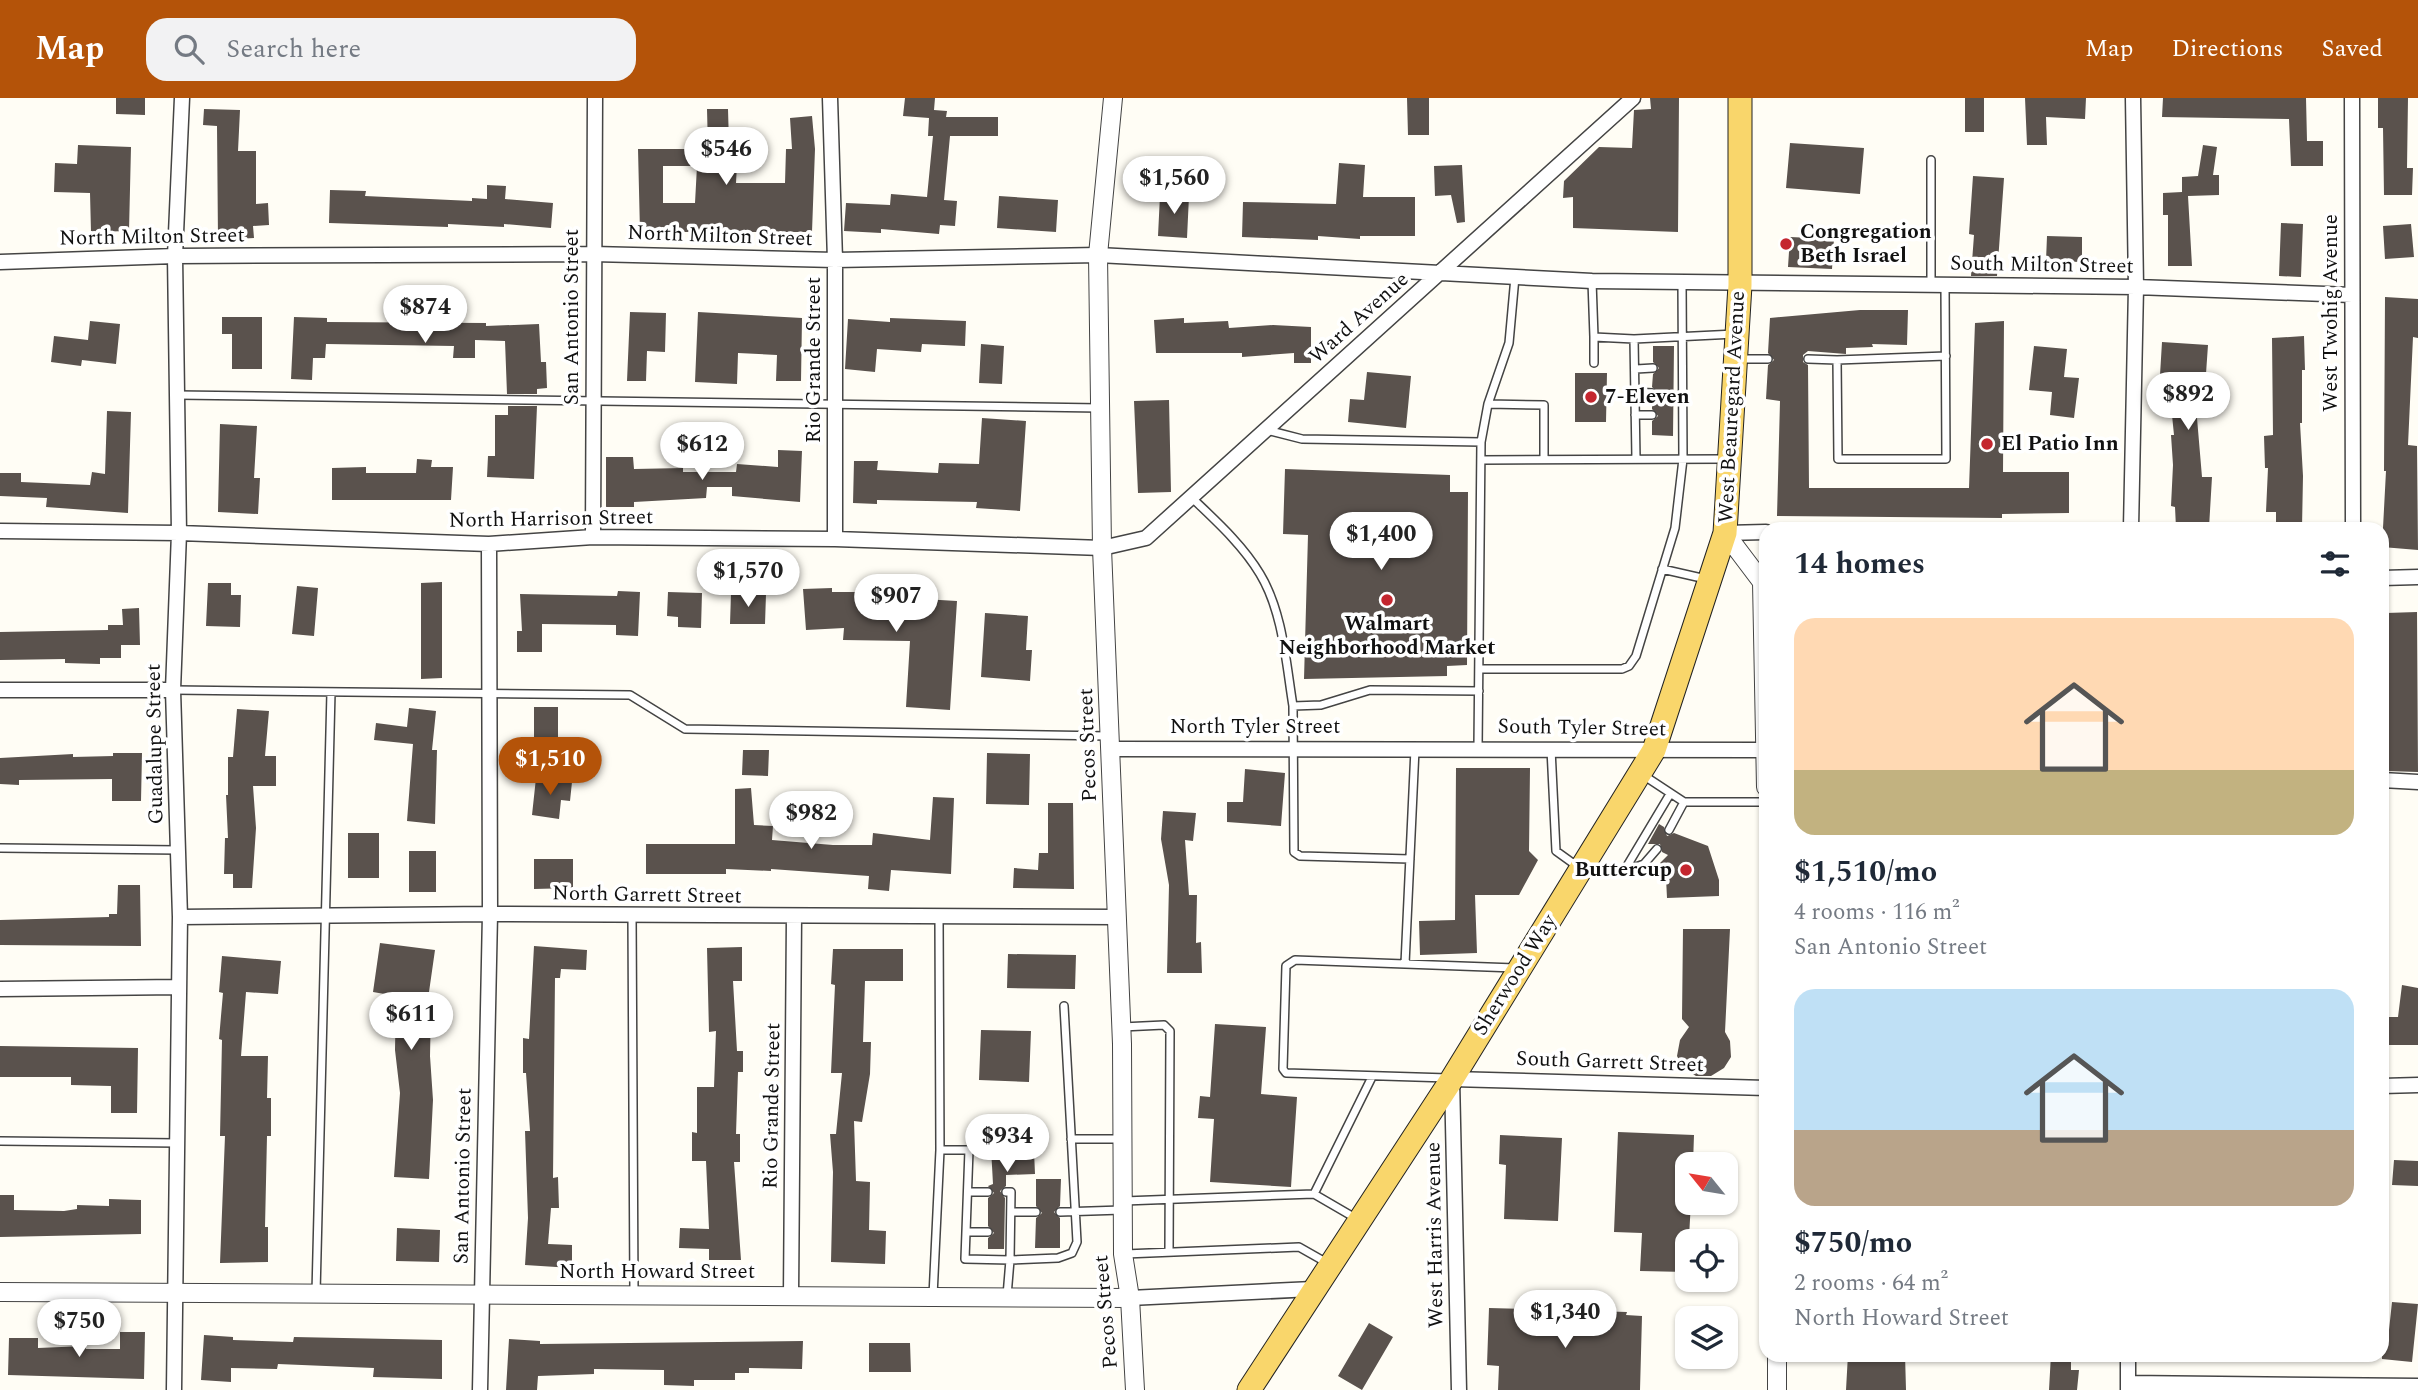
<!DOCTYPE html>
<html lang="en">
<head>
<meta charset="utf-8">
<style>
	:root { --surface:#fff; --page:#f2f2f3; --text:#1f2937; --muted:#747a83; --accent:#b45309 }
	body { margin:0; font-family:Spectral,serif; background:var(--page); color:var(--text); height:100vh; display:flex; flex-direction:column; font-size:26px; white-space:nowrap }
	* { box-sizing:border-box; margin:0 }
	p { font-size:23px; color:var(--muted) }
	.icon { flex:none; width:38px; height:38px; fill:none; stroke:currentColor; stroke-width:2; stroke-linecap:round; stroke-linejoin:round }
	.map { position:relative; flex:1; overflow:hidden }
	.drawer { position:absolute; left:1759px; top:424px; width:630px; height:840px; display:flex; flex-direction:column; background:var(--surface); border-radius:21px; box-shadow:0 2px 5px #0004 }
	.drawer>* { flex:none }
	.needle { width:46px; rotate:300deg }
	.fabs { position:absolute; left:1675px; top:1054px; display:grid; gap:14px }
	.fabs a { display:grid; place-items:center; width:63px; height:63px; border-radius:14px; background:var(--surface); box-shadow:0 2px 5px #0004; font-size:35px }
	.price { position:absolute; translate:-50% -60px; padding:0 16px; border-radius:24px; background:#fff; color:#222; font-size:23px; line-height:46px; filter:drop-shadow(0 2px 4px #0008) }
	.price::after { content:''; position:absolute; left:50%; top:42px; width:21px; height:16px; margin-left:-10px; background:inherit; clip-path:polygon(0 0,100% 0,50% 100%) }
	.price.current { background:var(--accent); color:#fff }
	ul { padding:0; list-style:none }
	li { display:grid; align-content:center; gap:14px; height:371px; padding:0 35px }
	li span { display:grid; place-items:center; height:217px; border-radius:21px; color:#555 }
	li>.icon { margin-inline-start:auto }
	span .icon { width:126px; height:126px; fill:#fffc; stroke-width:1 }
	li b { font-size:30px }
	h2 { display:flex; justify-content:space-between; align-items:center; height:84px; padding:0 35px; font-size:30px }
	header { display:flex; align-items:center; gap:42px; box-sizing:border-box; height:98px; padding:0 35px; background:var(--accent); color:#fff }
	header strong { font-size:33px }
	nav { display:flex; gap:38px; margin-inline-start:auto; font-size:24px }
	.search { width:490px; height:63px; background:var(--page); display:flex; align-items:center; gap:18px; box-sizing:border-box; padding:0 24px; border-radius:21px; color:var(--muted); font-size:26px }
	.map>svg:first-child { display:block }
</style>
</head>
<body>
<header>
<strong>Map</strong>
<div class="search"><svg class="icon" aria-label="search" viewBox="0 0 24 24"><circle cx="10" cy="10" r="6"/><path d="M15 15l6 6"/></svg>Search here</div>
<nav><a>Map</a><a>Directions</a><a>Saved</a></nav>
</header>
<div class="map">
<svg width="2418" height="1292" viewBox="0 0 2418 1292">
	<rect width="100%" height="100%" fill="#fffdf5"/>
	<!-- building -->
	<path fill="#5a524d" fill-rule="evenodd" d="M116,0H145V17L116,16Z
		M905,0H935L934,12L947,13L946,19H998V38H950L944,102L957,103L955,128L940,127L939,136L881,131V135L844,133L846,105L890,107L891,96L927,99L933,38H928L929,20L903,18Z
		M1407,0H1429V37H1408Z
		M1650,0H1679L1678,134L1573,130V99L1563,100L1564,83L1599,49L1632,50L1634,12L1651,11Z
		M1965,0H1984V34H1965Z
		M2025,0H2086L2085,21L2046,19L2047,47H2027Z
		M2163,0H2306L2307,43H2323V68H2291L2289,21L2162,19Z
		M2378,0H2408L2407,70H2413L2412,97H2384L2383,30H2378Z
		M204,11L240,12L238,53H256V106L268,105L269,127L253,128L254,140L218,142L217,28L203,27Z
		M707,11H728L729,46L738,47L736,85H785L786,51H792L790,20L812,18L815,51L812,134H640L638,51H708ZM663,68H697L695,105H663Z
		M1790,45L1864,50L1860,96L1786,90Z
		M78,47L131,49L129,133L91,134L90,95L54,94L55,65L77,66Z
		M2203,47L2217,49L2213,77H2219V97L2188,98L2192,168H2168V117H2163V95L2182,94V79L2198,78Z
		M1339,65L1365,67L1363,99H1415V138H1360V141L1318,138V142L1242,139L1243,104L1336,106Z
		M1462,67L1465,124L1457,125L1451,97L1435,98L1434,68Z
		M1973,78L2004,80L1997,178H1971L1974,137L1969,136Z
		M487,87L506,88L505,101L553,105L551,130L504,126V129L448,126V129L329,125L330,92L366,93L365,98L472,103V100L487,101Z
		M1160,97L1189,98L1187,140L1158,138Z
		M999,98L1058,102L1056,134L997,130Z
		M2281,125L2303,126L2301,179L2279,178Z
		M2411,126L2414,159L2385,161L2383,128Z
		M2047,138L2082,139V164L2046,163Z
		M1790,139L1834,141L1832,171L1788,169Z
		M2385,199L2418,201V240L2413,239L2408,347L2417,348L2418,452L2382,449L2386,373H2384Z
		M1860,212H1908L1907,247L1872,246L1873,249L1846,250V256L1808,253L1803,257V264L1808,267L1809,390H1969L1975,225L2004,223L2003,374H2069V415L2002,416V420L1777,418L1780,303L1766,301L1768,267L1774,262L1768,255L1770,220Z
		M630,214L666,215L665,254L647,253L646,283H627Z
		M698,214L802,220L801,283H776L777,257L738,255L737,286L695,284Z
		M222,219H262V271H232V236H222Z
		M294,219L327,220V224L486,225V228L539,226L541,264H546L547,290L537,291V296H507L505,243L475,242V260H453L454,248L326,246L325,260H313L312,282L291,281Z
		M890,220L966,223L965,248L922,246L921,254L877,251L875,274L845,271L848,221L890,224Z
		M1184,220V225L1228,223L1229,230L1273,227L1311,229V265H1294V255L1242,259V255H1156L1154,222Z
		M90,223L120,226L116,266L82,262L81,268L51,264L54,238L88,242Z
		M2304,238L2305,272H2302V325H2300L2303,378L2302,430H2276V414H2266L2268,370H2265L2264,338L2273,337L2272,240Z
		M2162,244L2208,247L2205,290L2208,318L2197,320L2202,379H2212L2209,430H2176L2175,409L2171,408L2173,367L2171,337H2174L2168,277H2160Z
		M981,246L1004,248L1002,286L979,285Z
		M1653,248H1674L1673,338L1652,337V323L1658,318L1652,311V301L1658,295L1652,289L1653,276L1659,270L1653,264Z
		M2034,248L2067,251L2064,279L2079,280L2074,320L2050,317L2052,294L2029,292Z
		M1367,274L1411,278L1406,330L1348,324L1350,301L1364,302Z
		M1575,275H1607L1606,324H1575Z
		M1169,302L1171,394L1138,395L1134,303Z
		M508,308H537L534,381L487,379L488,358H495V317H508Z
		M107,313L131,314L128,415L46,409L47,400L0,398V375H21V384L90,387L92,374L105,376Z
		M982,320L1026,323L1020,413L976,410L977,404L877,402V406L853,405L854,363H878L877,372L938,375L939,365L979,366Z
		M220,326L257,328L254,380H260L258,416L218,414Z
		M778,352L802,353L800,404L732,398V389H707L706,400L634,404V409H606V359H633L634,371L683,370V374H736L737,366L778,369Z
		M417,361L432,362L431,369H453L451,402H332V370L366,369V375H416Z
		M1285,371L1450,377V394H1468L1467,567L1447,568V578L1304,581L1308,437L1283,436Z
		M442,484V580L421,581V485Z
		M208,485H231V497H241L240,529L206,528Z
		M297,488L318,490L314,538L292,536Z
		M832,490V494H889V499L957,503L950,612L906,609L910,543L843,542L844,530L806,532L803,491Z
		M618,493L640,494L638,538L616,537V527L542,526V554H517V533H522L520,496L617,498Z
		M668,494L702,495L701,530L678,529V519L667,518Z
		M731,495L766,496L765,526H730Z
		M139,510L140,547H121V560H100V566L65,565V561L0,562V534L108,532V527H123L122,511Z
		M2417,514L2418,674L2386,673L2387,629L2384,559H2387L2386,515Z
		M985,515L1028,518L1026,552H1032L1030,583L981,579Z
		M534,609H558V646H534Z
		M409,610L436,613L432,652H437L435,726L407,723L413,646L374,642L376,625L407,629Z
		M237,611L269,613L265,658H276V688H253L256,730L252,790H233V776H224L225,740H228L226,697H228V659H233Z
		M743,652H769L768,678L742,677Z
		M113,655H142L141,703H112V681L19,682V687L0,686V660L73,656V659L113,658Z
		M987,655L1030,656L1029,707L986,706Z
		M1456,670H1530L1529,753L1538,762L1519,797H1475L1477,855L1420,857L1419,823L1455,822Z
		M1245,671L1285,675L1281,728L1227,724V704H1243Z
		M536,680L572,684L570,703L561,702L559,721L532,717Z
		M751,690L754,727L773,728L772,742L833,747H872L873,735L930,742L933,699L954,700L951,776L891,772L889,793L868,791L869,778L771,771V773L726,771V776H646V746H735V691Z
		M1048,705H1073L1074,791L1013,790L1014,770L1038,772L1039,755H1048Z
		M1163,713L1196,715L1193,743L1185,742L1189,797H1197L1196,845L1201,844L1202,875H1167L1169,787L1161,741Z
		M1659,726L1664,729L1667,738L1674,735L1708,748L1719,782V798L1667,800L1666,780L1657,781V768L1668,757L1662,754L1660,746H1648Z
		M348,735H379V780H348Z
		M409,753H436V794H409Z
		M534,761H573V790L534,791Z
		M118,787H140L141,848L0,847V822L109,819V816H117Z
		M1683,831H1730L1725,934L1730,943L1731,959L1724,970L1711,978H1696L1683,970L1677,958L1680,942L1689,929L1682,921Z
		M380,845L435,852L427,908L431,909L430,958L433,1002L429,1081L394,1079L400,995L395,952L396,898L373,894Z
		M534,848L587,852L586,872L561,871L560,880H555L553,1080L558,1079L559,1110H551L548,1146L572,1147V1170L525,1167L528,1120L525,1033H530L526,975H523V940L529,941Z
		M742,849V883H733L737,953H743V974H738L736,1036H740V1064H734L741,1162H709V1151L679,1150L680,1130L709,1131L706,1063H692V1034L697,1035V989H714L716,933L709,934L707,850Z
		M833,851H903V883H865L863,944H871L870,976L862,1024L854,1023L856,1083L870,1084L869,1132L886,1133L885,1166L831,1164L833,1074L830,1036H836L842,975H831L835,887L831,886Z
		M1008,856L1076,857L1075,891L1007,890Z
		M222,858L281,863L278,896L246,894L241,958H268L267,1000H271V1038H267L265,1129H268V1164L220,1165L225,1038H220L222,942L219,941L223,895L219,894Z
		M2402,887L2418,890V947H2386V919H2398Z
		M1215,926L1266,929L1261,996L1297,999L1291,1089L1210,1084L1214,1021L1198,1020L1200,998L1210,999Z
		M981,932L1031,933L1029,984L979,982Z
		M0,948L138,950L137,1015H111V988L71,987V979H0Z
		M1033,1030L1035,1076L1006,1077V1088L1000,1093L1005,1100L1004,1151H988V1140L994,1135L988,1128V1100L994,1095L988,1088L993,1086L990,1032Z
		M1618,1034L1694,1037L1693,1066H1687V1104H1691L1687,1174L1640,1173L1642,1135L1614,1134Z
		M1500,1037L1562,1040L1558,1123L1504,1121L1506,1067L1499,1066Z
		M2394,1062L2418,1063V1088L2392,1087Z
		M1036,1081H1061L1060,1108L1054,1114L1060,1120V1150H1035L1036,1120L1042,1115L1036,1108Z
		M0,1097H14V1112L64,1113L77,1111V1107L109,1108V1101L141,1102V1136L0,1139Z
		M397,1130L440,1132L439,1164L396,1163Z
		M2392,1204L2418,1206L2412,1264L2382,1261V1231L2389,1232Z
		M1489,1210L1627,1214L1626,1217L1642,1218L1640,1292H1498L1499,1268L1487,1267Z
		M1369,1225L1393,1239L1362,1292L1338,1278Z
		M120,1234H145L144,1281L8,1277L9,1240H38V1250L85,1248L86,1251H120Z
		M204,1237L233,1239V1242L293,1244L294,1239L442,1242V1281L373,1279L374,1270L278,1266L277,1271L231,1270V1284L201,1282Z
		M509,1241L540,1243V1246L803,1243L802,1271L749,1270V1275H735V1282H694V1288L664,1287V1272L594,1271V1276L538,1278L537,1292H506Z
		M869,1245H910L911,1274H869Z
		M1848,1256H1905L1906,1292H1846Z
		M2051,1256H2071V1272H2079L2077,1292H2049Z"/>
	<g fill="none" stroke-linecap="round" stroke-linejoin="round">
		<!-- service casing -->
		<g stroke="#444" stroke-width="10">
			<path id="service" d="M1931,62V187
				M1592,183L1594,239L1634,241L1636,361
				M1945,188L1946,361H1838L1837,262L1946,258
				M1634,241L1735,236
				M1740,261H1768
				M1808,261L1837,262
				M1594,265V239
				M1636,271L1653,270
				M1636,294L1652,295
				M177,297L1100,310
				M1488,306L1544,307V361
				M1635,317H1652
				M1267,332L1302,341L1481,344L1488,306L1509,245L1515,179
				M1481,362L1725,361
				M1191,399C1215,422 1243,447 1260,476C1283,514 1286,565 1293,608
				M1662,471L1706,481
				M1479,571H1622L1629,568L1636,558L1675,430L1683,361L1682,184
				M174,592L630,597L685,631L1108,638
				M1478,650L1481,344
				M1551,651L1556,753L1581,771L1623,774L1644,766L1657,751
				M1643,677L1684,704L1669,732
				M1684,704H1766
				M0,750L178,752
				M1410,761L1300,758L1294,754L1293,608L1321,607L1370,592L1479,593
				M1624,773L1670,696
				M632,817L634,1196
				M1405,866L1415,651
				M1122,929L1164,927L1170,933L1169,1153
				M1448,980L1286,975L1283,971L1286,868L1295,862L1515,870
				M1071,1041H1122
				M0,1043L177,1045
				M940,1052H969L965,1161L1010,1162L1007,1198
				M968,1094H988
				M1006,1094H1011L1010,1162L1058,1160L1072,1155L1077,1144L1064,908
				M1314,1096L1372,979
				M1124,1103L1314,1096L1357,1121
				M1011,1114H1036
				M1060,1114L1122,1112
				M966,1134H988
				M1125,1156L1299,1149L1329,1166
				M316,1195L331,594
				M933,1198L940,1052L939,819"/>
		</g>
		<!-- minor casing -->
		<g stroke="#444" stroke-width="17">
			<path id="minor" d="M830,0L835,162V441
				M2352,0L2353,430
				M0,164L175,158L593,156L835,162L1098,157L1592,183L2136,189L2352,197
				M2131,430L2136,189L2133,0
				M0,433L179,435L489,446L593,439L835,441L1102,450L1146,440L1633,0
				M1725,435L1766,434
				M593,439L595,0
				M2382,480L2418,479
				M0,592H173
				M1112,651L1766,652
				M2382,682L2418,684
				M180,819L490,816L1115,819
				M0,891L179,889
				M2382,988L2418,987
				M791,1198L794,819
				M1130,1200L1313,1191
				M2128,1256V1292
				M2128,1285L2418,1288
				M174,1292L180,819L173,592L179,435L175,158L182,0
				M480,1292L490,816L489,446
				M1459,1292L1452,981L1766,990"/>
		</g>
		<!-- tertiary casing -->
		<g stroke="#444" stroke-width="20">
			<path id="tertiary" d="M1113,0L1098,157L1102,450L1122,946L1123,1156L1130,1200L1135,1292
				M1725,435L1762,484L1766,689
				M0,1194L1130,1200
				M1777,1256V1292"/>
		</g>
		<!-- primary casing -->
		<g stroke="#222" stroke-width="25">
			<path id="primary" d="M1249,1292L1452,981L1654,652L1725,435L1740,187V0"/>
		</g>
		<!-- service -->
		<use href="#service" stroke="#fff" stroke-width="7"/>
		<!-- minor -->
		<use href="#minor" stroke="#fff" stroke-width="14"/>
		<!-- tertiary -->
		<use href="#tertiary" stroke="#fff" stroke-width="18"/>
		<!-- primary -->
		<use href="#primary" stroke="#f9d66b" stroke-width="23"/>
	</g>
	<!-- markers -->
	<g fill="#c4262e" stroke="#fff" stroke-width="2.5">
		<circle cx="1786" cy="146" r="7"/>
		<circle cx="1591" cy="299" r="7"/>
		<circle cx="1987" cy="346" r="7"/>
		<circle cx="1387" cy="502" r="7"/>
		<circle cx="1686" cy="772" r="7"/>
	</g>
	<g text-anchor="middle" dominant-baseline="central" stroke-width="7" stroke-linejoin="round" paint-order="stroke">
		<!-- poi labels -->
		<g font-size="21" font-weight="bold" fill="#111" stroke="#fff" text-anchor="start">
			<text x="1800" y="134">Congregation<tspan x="1800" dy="24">Beth Israel</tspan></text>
			<text x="1605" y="299">7-Eleven</text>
			<text x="2001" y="346">El Patio Inn</text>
			<text x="1387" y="526" text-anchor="middle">Walmart<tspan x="1387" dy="24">Neighborhood Market</tspan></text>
			<text x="1672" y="772" text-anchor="end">Buttercup</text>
		</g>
		<!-- street labels -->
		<g font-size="21" fill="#111" stroke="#fff">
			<text transform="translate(720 138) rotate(2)">North Milton Street</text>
			<text transform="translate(152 139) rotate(-1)">North Milton Street</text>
			<text transform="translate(2042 167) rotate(1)">South Milton Street</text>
			<text transform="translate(2331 215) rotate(-90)">West Twohig Avenue</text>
			<text transform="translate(572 219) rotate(-90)">San Antonio Street</text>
			<text transform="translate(1359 220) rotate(-42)">Ward Avenue</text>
			<text transform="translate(814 262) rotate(-90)">Rio Grande Street</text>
			<text transform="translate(1732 309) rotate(-87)">West Beauregard Avenue</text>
			<text transform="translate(551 421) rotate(-1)">North Harrison Street</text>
			<text x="1255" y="629">North Tyler Street</text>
			<text transform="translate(1582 630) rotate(1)">South Tyler Street</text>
			<text transform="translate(155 646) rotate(-91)">Guadalupe Street</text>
			<text transform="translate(1088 647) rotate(-92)">Pecos Street</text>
			<text transform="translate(647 797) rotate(1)">North Garrett Street</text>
			<text transform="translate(1515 877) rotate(-58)">Sherwood Way</text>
			<text transform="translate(1610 964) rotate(2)">South Garrett Street</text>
			<text transform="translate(772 1008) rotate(-89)">Rio Grande Street</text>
			<text transform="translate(463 1078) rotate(-89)">San Antonio Street</text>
			<text transform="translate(1435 1137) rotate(-91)">West Harris Avenue</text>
			<text x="657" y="1174">North Howard Street</text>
			<text transform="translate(1106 1214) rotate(-95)">Pecos Street</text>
		</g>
	</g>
</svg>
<div class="fabs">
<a><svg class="needle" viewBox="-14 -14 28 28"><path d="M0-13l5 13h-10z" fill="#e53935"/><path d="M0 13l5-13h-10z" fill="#747a83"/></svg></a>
<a><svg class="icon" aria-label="locate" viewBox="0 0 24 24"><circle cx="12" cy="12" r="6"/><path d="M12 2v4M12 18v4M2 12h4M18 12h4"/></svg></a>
<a><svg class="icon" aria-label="layers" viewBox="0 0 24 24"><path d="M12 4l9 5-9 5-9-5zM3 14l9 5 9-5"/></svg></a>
</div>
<b class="price" style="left:726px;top:89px">$546</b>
<b class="price" style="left:1174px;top:118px">$1,560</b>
<b class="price" style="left:425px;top:247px">$874</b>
<b class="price" style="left:2188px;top:334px">$892</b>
<b class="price" style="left:702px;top:384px">$612</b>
<b class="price" style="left:1381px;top:474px">$1,400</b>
<b class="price" style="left:748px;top:511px">$1,570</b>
<b class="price" style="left:896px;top:536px">$907</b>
<b class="price current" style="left:550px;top:699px">$1,510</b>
<b class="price" style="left:811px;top:753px">$982</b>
<b class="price" style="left:411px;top:954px">$611</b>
<b class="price" style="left:1007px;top:1076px">$934</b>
<b class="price" style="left:1565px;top:1252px">$1,340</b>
<b class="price" style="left:79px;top:1261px">$750</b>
<section class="drawer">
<h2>14 homes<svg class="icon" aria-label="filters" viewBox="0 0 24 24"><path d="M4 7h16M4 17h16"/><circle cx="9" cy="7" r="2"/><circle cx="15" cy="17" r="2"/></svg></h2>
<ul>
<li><span style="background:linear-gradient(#ffd9b3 70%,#c2b280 0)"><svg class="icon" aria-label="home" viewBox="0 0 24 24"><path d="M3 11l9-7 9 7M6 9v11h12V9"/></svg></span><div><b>$1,510/mo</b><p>4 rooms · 116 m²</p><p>San Antonio Street</p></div></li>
<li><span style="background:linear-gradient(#bfe0f5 65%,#b9a48a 0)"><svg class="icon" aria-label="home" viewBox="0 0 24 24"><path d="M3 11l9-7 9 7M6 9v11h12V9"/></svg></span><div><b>$750/mo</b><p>2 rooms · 64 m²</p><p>North Howard Street</p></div></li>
</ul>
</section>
</div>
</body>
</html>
